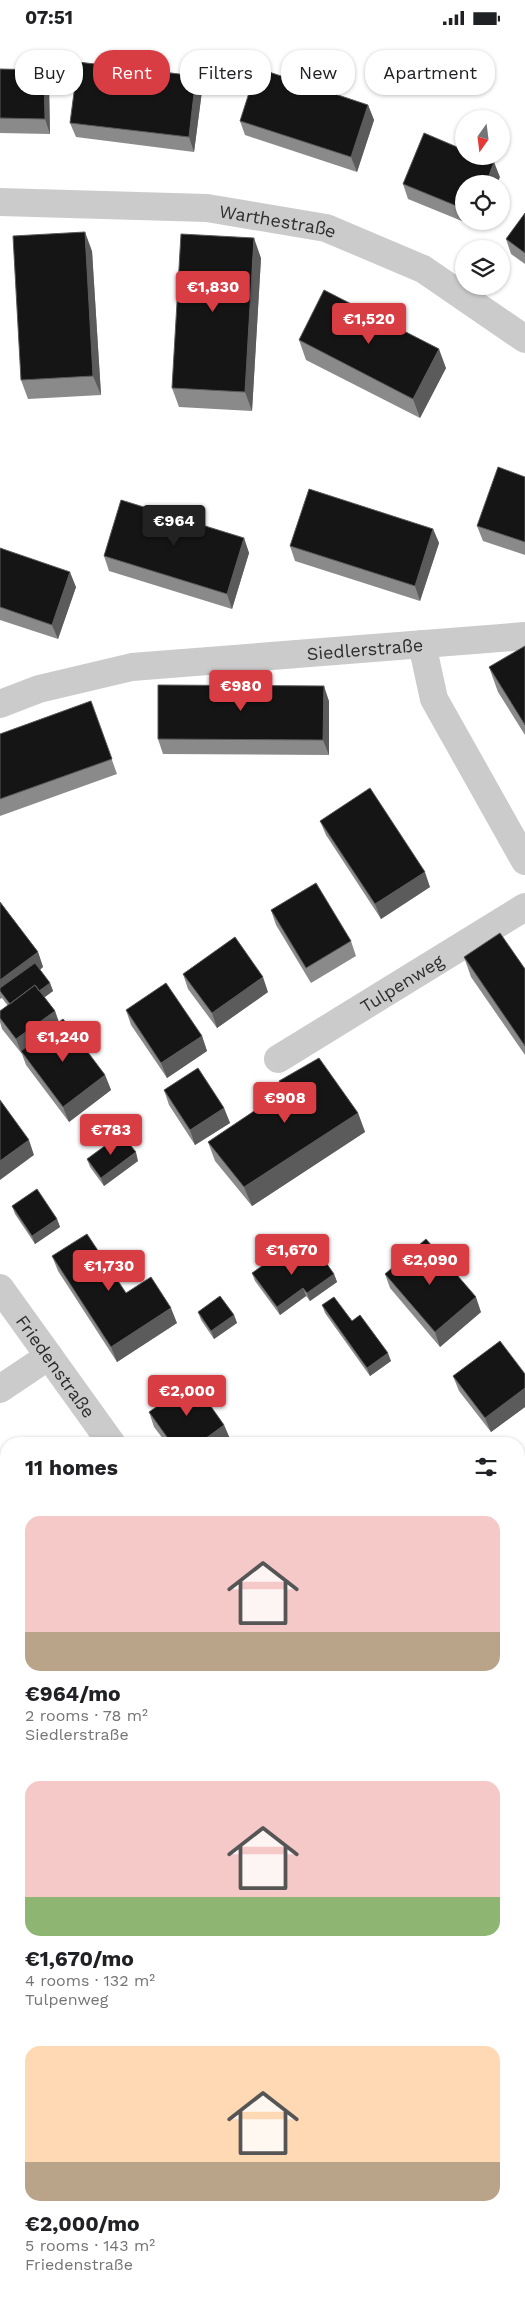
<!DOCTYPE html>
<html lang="en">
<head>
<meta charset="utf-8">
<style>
	:root { --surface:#fff; --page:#f2f2f2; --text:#202124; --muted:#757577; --accent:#d83d44 }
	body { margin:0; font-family:"Work Sans",sans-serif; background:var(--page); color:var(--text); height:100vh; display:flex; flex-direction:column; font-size:19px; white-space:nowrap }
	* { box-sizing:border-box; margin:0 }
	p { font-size:16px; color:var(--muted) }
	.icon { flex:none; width:28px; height:28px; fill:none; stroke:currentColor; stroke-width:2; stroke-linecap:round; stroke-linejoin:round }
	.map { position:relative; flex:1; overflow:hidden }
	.drawer { position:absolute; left:0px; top:1402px; width:525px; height:866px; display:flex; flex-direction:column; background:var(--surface); border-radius:20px 20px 0 0; box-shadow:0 1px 4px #0004 }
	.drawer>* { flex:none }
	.hud { position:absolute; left:15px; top:15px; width:495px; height:45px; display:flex; gap:10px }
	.needle { width:32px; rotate:194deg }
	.fabs { position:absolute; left:455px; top:75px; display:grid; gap:10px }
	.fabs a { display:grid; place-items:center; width:55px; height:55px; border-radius:50%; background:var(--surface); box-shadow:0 1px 4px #0004; font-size:25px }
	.price { position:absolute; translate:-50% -42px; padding:0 11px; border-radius:5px; background:var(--accent); color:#fff; font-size:16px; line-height:32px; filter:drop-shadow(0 1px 2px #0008) }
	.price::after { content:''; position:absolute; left:50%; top:30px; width:15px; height:11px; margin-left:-8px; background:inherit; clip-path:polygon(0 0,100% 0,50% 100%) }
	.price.selected { background:#222; color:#fff }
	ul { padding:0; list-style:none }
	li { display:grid; align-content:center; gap:10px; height:265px; padding:0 25px }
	li span { display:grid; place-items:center; height:155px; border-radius:15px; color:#555 }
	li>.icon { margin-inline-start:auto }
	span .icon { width:90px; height:90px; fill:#fffc; stroke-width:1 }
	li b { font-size:21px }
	h2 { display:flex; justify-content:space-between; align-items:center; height:60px; padding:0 25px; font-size:21px }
	.chip { padding:0 18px; border-radius:20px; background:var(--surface); box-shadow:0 1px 4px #0004; font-size:18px; line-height:45px }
	.chip.selected { background:var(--accent); color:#fff }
	.status { display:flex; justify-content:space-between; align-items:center; height:35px; padding:0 25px; background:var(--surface); direction:ltr }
	.status svg { height:14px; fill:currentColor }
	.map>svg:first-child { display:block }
</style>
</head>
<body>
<div class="status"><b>07:51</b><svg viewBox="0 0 49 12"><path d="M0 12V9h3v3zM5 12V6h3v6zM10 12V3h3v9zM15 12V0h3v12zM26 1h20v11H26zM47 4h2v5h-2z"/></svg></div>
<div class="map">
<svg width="525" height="2268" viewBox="0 0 525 2268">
	<rect width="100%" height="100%" fill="#fff"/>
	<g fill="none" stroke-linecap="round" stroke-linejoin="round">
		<!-- minor -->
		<g stroke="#cbcbcb" stroke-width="28">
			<path id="s1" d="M0,167L207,173L326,193L423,234L525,304"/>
			<path d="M422,609L434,664L525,826"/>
			<path id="s2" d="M0,669L39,654L132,632L525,601"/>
			<path id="s3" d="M278,1024L525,872"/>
			<path id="s4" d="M0,1253L112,1409"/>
			<path d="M0,1354L49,1321"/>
			<path d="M519,1869L525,1875"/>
			<path d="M0,1965L6,1971"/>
			<path d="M519,2133L525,2132"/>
			<path d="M0,2220H6"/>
		</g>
	</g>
	<!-- wall -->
	<path fill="#8a8a8a" d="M0,34L44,35L49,50L50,99L0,98Z
		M202,56L194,117L76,102L70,88Z
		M368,70L374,85L357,137L245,100L240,86Z
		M500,142L464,149V186H482L479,193L408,164L403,149Z
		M525,178V229L511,219L506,204Z
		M92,216L101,360L28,364L21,345Z
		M261,223L252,376L179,372L172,353Z
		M299,305L446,333L420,383L306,325Z
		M525,442V520L483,506L477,491Z
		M433,494L439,508L420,566L295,526L290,511Z
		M244,503L249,518L232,574L109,536L104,521Z
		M0,513L76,552L58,604L0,585Z
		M525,611V700L498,657L489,632Z
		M91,666L117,739L0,781V699Z
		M329,666V720L163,719L158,704Z
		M320,786L430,852L381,884L326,800Z
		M0,867L38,917L43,932L40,935L50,948L53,956L44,962L55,976L59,987L105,1040L111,1055L69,1087L26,1030L22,1019L2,994L0,987V976L8,971L2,963L0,964Z
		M271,875L351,906L356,921L311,948L276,890Z
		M464,922L525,934V1020L471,942Z
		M183,939L268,957L217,993L188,954Z
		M126,975L202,1001L207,1016L167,1043L131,990Z
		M279,1046L358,1078L365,1097L252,1171L215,1126L208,1107L283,1057Z
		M164,1055L224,1073L230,1088L195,1110L169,1070Z
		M87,1124L138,1126L104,1151L90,1132Z
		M12,1171L57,1184L60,1192L35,1209L15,1179Z
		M52,1221L126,1258L177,1288L117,1327L58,1236Z
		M288,1231L334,1239L337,1247L310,1266L306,1261L280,1280L255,1246L252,1238Z
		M385,1239L481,1277L440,1312L390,1253Z
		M322,1270L352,1286L391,1326L370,1341L325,1278Z
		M198,1277L234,1280L237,1288L214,1304L201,1285Z
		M525,1339V1372L491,1397L459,1356L453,1341Z
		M149,1377L224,1390L230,1404L224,1409H167L154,1392Z
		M6,1600V1673L0,1667V1607Z
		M0,1832L6,1836V1917L0,1913Z
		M525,1990V2055L519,2056V1991Z
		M0,2000L2,2006L6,2031V2063L0,2064Z
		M6,2083V2170L0,2171V2084Z
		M519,2214L523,2247H519Z
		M415,2262H456L457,2268H417Z
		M469,2262H516V2268H470Z"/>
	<!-- shaded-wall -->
	<path fill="#5b5b5b" d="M44,35L49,50L50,99L45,84Z
		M196,41L202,56L194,117L189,102Z
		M368,70L374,85L357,137L351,122Z
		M494,127L500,142L497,149H486Z
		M476,186H482L479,193Z
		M85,197L92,216L101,360L93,341Z
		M254,203L261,223L252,376L245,357Z
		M439,314L446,333L420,383L413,364Z
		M433,494L439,508L420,566L415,551Z
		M244,503L249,518L232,574L227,559Z
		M70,537L76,552L58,604L52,590Z
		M324,651L329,666V720L323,705Z
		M425,837L430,852L381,884L375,869Z
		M38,917L43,932L4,961L0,956V945Z
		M263,942L268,957L217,993L212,978Z
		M50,948L53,956L17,983L14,974Z
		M55,976L60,991L21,1016L22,1019L16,1004Z
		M202,1001L207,1016L167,1043L161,1028Z
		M105,1040L111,1055L69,1087L63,1072Z
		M224,1073L230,1088L195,1110L190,1095Z
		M358,1078L365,1097L252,1171L244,1152Z
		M29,1105L34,1120L0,1145V1126Z
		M136,1117L138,1126L104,1151L101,1143Z
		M57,1184L60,1192L35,1209L32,1201Z
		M334,1239L337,1247L310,1266L307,1258Z
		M303,1253L306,1261L280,1280L277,1272Z
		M476,1262L481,1277L440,1312L435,1297Z
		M171,1273L177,1288L117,1327L111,1312Z
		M234,1280L237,1288L214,1304L211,1296Z
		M388,1318L391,1326L370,1341L367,1333Z
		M525,1353V1372L491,1397L485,1383Z
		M224,1390L230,1404L224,1409H198Z
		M525,1639V1659L520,1663L519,1660V1645Z
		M6,1800V1823L0,1832V1809Z
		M0,2000L2,2006L6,2031V2048L0,2011Z
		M519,2214L523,2247L519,2236Z
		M178,2262H181L182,2268H179Z
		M296,2262H299L300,2268H297Z
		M452,2262H456L457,2268H454Z
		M511,2262H516V2268H513Z"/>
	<!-- building -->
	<path fill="#151515" stroke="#5b5b5b" d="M78,27L196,41L189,102L70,88Z
		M257,33L368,70L351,122L240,86Z
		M0,34L44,35L45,84L0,83Z
		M424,98L464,115V121H480L494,127L486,149H464V174L403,149Z
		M525,178V218L506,204Z
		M85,197L93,341L21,345L13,201Z
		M181,199L254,203L245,357L172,353Z
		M324,255L439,314L413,364L299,305Z
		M498,432L525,442V507L477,491Z
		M309,454L433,494L415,551L290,511Z
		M121,465L244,503L227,559L104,521Z
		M0,513L70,537L52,590L0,572Z
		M525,611V690L489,632Z
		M158,650L324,651L323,705L158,704Z
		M91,666L112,724L0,764V699Z
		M370,753L425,837L375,869L320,786Z
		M316,848L351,906L306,933L271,875Z
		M0,867L38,917L0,945Z
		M500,898L525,934V1011L464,922Z
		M235,902L263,942L212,978L183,939Z
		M35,928L50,948L39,956L35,950L10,969L0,956V953Z
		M166,948L202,1001L161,1028L126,975Z
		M35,950L55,976L16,1004L0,983V976Z
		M63,984L105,1040L63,1072L21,1016Z
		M319,1023L358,1078L244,1152L208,1107L284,1056L279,1046Z
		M198,1033L224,1073L190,1095L164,1055Z
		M0,1065L29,1105L0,1126Z
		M121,1099L136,1117L101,1143L87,1124Z
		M37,1154L57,1184L32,1201L12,1171Z
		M87,1199L126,1258L151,1242L171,1273L111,1312L52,1221Z
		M426,1204L476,1262L435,1297L385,1239Z
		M315,1212L334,1239L307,1258L303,1253L277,1272L252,1238L279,1219L288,1231Z
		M220,1261L234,1280L211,1296L198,1277Z
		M334,1262L352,1286L360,1280L388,1318L367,1333L322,1270Z
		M500,1306L525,1339V1353L485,1383L453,1341Z
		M193,1346L224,1390L198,1409H172L149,1377Z
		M519,1565L525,1572V1639L519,1645Z
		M6,1600V1663L0,1657V1607Z
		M0,1771L6,1776V1800L0,1809Z
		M0,1832L6,1836V1906L0,1901Z
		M525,1990V2029L523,2030L525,2040H519V1991Z
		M0,2011L6,2047L0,2048Z
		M6,2083V2155L0,2156V2084Z
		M32,2262H70L71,2268H11L10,2265Z
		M122,2262H178L179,2268H122Z
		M224,2262H296L297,2268H225Z
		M469,2262H495L469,2266Z"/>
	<g text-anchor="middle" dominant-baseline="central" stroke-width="5" stroke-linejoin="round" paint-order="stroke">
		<!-- street labels -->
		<g font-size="18" fill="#2e2e2e" stroke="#fff">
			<text stroke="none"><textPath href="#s1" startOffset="279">Warthestraße</textPath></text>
			<text stroke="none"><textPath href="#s2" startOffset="371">Siedlerstraße</textPath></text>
			<text stroke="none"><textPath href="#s3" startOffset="145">Tulpenweg</textPath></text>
			<text stroke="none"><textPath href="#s4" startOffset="96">Friedenstraße</textPath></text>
		</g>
	</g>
</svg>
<div class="fabs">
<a><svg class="needle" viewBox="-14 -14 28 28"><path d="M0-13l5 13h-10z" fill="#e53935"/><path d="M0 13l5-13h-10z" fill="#757577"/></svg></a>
<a><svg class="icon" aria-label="locate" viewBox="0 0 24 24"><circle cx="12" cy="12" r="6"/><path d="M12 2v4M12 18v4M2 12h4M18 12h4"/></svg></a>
<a><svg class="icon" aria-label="layers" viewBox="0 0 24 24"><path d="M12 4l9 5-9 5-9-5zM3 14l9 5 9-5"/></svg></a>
</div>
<b class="price" style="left:213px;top:278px">€1,830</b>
<b class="price" style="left:369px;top:310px">€1,520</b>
<b class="price selected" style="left:174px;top:512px">€964</b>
<b class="price" style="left:241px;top:677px">€980</b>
<b class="price" style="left:63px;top:1028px">€1,240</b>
<b class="price" style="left:285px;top:1089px">€908</b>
<b class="price" style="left:111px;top:1121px">€783</b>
<b class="price" style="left:292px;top:1241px">€1,670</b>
<b class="price" style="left:430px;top:1251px">€2,090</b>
<b class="price" style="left:109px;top:1257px">€1,730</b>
<b class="price" style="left:187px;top:1382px">€2,000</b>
<div class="hud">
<a class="chip">Buy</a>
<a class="chip selected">Rent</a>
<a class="chip">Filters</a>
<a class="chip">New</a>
<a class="chip">Apartment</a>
</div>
<section class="drawer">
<h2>11 homes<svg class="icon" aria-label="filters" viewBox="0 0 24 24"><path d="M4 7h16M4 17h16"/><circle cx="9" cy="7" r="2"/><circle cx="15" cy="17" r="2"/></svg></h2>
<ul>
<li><span style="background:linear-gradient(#f6c9c9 75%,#b9a48a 0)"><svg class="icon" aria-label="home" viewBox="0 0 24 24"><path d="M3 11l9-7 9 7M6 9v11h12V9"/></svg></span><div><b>€964/mo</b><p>2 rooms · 78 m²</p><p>Siedlerstraße</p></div></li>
<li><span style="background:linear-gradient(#f6c9c9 75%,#8fb573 0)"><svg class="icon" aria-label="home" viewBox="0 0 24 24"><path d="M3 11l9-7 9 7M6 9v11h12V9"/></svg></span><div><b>€1,670/mo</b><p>4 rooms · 132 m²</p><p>Tulpenweg</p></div></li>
<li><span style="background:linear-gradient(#ffd9b3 75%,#b9a48a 0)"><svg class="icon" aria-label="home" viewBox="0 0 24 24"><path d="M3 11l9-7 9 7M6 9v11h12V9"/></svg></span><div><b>€2,000/mo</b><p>5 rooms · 143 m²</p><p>Friedenstraße</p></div></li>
</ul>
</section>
</div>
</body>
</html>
